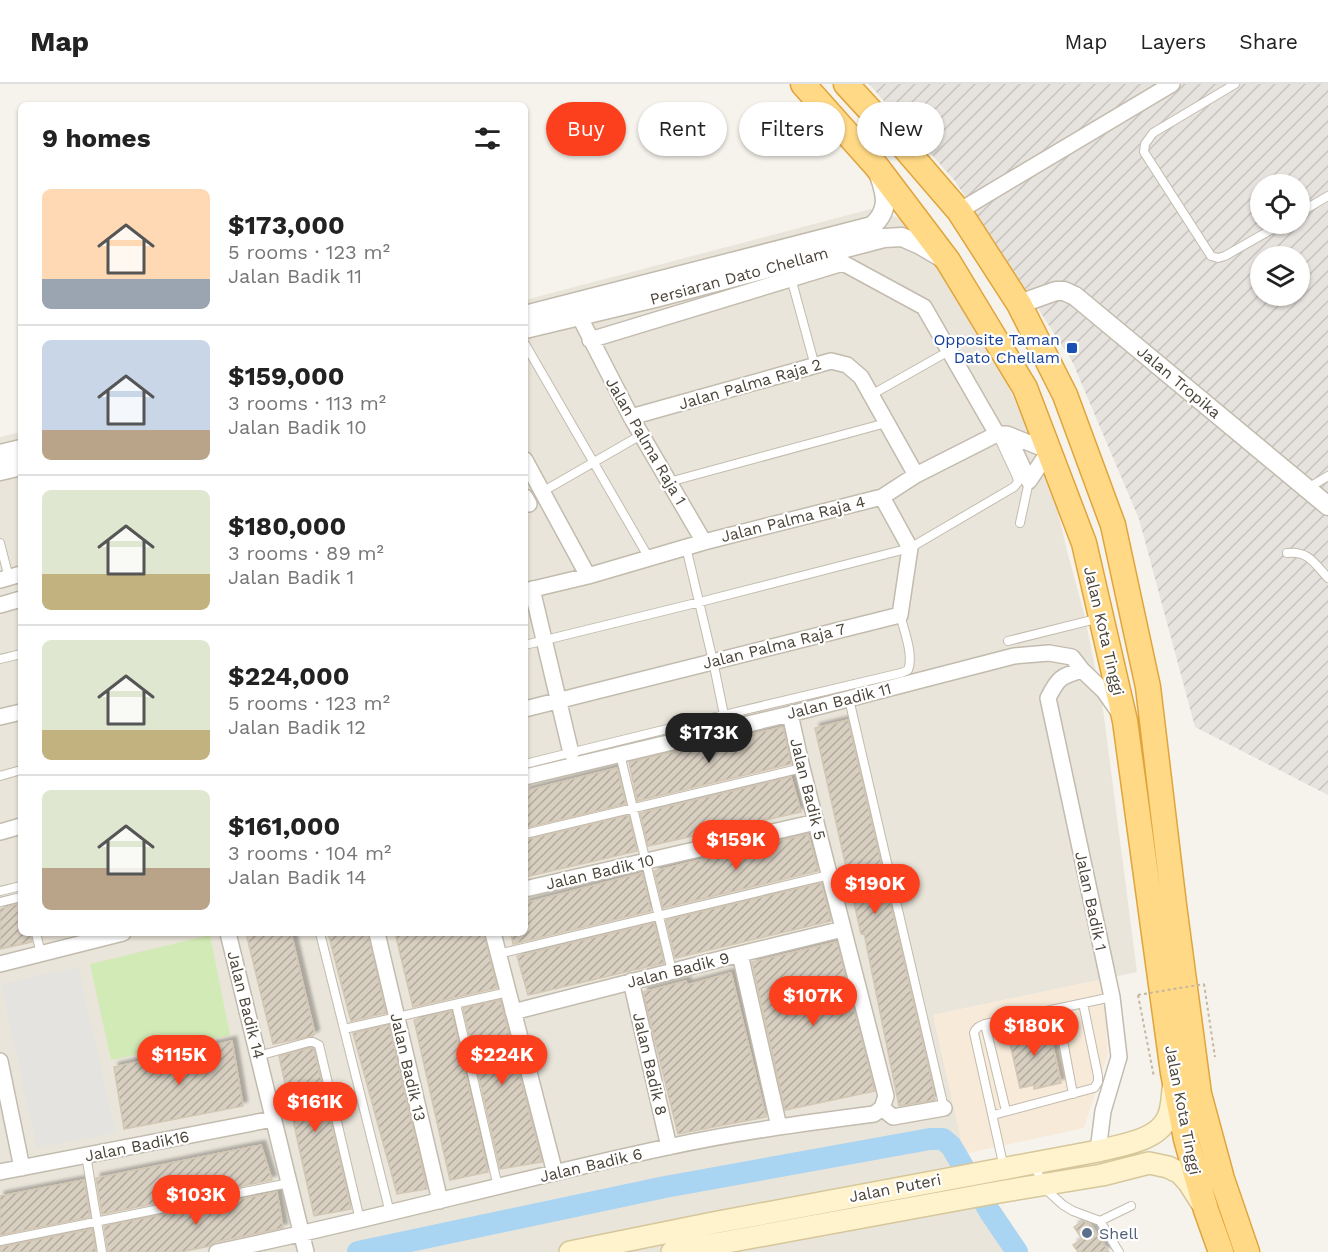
<!DOCTYPE html>
<html lang="en">
<head>
<meta charset="utf-8">
<style>
	:root { --surface:#fff; --page:#f2f2f2; --text:#222; --muted:#767676; --line:#e0e0e0; --accent:#fc3f1d }
	body { margin:0; font-family:"Work Sans",sans-serif; background:var(--page); color:var(--text); height:100vh; display:flex; flex-direction:column; font-size:22px; white-space:nowrap }
	* { box-sizing:border-box; margin:0 }
	p { font-size:20px; color:var(--muted) }
	.icon { flex:none; width:33px; height:33px; fill:none; stroke:currentColor; stroke-width:2; stroke-linecap:round; stroke-linejoin:round }
	.map { position:relative; flex:1; overflow:hidden }
	.drawer { position:absolute; left:18px; top:18px; width:510px; height:834px; display:flex; flex-direction:column; background:var(--surface); border-radius:9px; box-shadow:0 2px 4px #0004 }
	.drawer>* { flex:none }
	.top-card { position:absolute; left:546px; top:18px; width:570px; height:54px; display:flex; gap:12px }
	.fabs { position:absolute; left:1250px; top:90px; display:grid; gap:12px }
	.fabs a { display:grid; place-items:center; width:60px; height:60px; border-radius:50%; background:var(--surface); box-shadow:0 2px 4px #0004; font-size:30px }
	.price { position:absolute; translate:-50% -51px; padding:0 14px; border-radius:21px; background:var(--accent); color:#fff; font-size:20px; line-height:39px; filter:drop-shadow(0 2px 3px #0008) }
	.price::after { content:''; position:absolute; left:50%; top:36px; width:18px; height:14px; margin-left:-9px; background:inherit; clip-path:polygon(0 0,100% 0,50% 100%) }
	.price.current { background:#222; color:#fff }
	ul { padding:0; list-style:none }
	li { display:flex; align-items:center; gap:18px; height:150px; padding:0 24px }
	li+li { border-top:2px solid var(--line) }
	li span { display:grid; place-items:center; flex:none; width:168px; height:120px; border-radius:9px; color:#555 }
	li>.icon { margin-inline-start:auto }
	span .icon { width:72px; height:72px; fill:#fffc; stroke-width:1 }
	li b { font-size:26px }
	h2 { display:flex; justify-content:space-between; align-items:center; height:72px; padding:0 24px; font-size:26px }
	.chip { padding:0 21px; border-radius:27px; background:var(--surface); box-shadow:0 2px 4px #0004; font-size:21px; line-height:54px }
	.chip.current { background:var(--accent); color:#fff }
	header { display:flex; align-items:center; gap:36px; box-sizing:border-box; height:84px; padding:0 30px; background:var(--surface); border-bottom:2px solid var(--line) }
	header strong { font-size:28px }
	nav { display:flex; gap:33px; margin-inline-start:auto; font-size:21px }
	.map>svg:first-child { display:block }
</style>
</head>
<body>
<header>
<strong>Map</strong>
<nav><a>Map</a><a>Layers</a><a>Share</a></nav>
</header>
<div class="map">
<svg width="1328" height="1168" viewBox="0 0 1328 1168">
	<defs>
		<pattern id="industrial-furrows" width="10" height="10" patternUnits="userSpaceOnUse" patternTransform="scale(1.5)"><rect width="10" height="10" fill="#e6e2dd"/><path d="M-1 1l2-2M0 10L10 0M9 11l2-2" fill="none" stroke="#c7c3be"/></pattern>
		<pattern id="building-hatch" width="6" height="6" patternUnits="userSpaceOnUse" patternTransform="scale(1.5)"><rect width="6" height="6" fill="#d8cfc1"/><path d="M-1 1l2-2M0 6l6-6M5 7l2-2" fill="none" stroke="#b1aa9e"/></pattern>
		<filter id="shadow"><feDropShadow dx="4.5" dy="-4.5" stdDeviation="1.5" flood-color="#0004"/></filter>
	</defs>
	<rect width="100%" height="100%" fill="#f6f3ec"/>
	<!-- residential -->
	<path fill="#eae5da" d="M871,125L899,134L926,166L1008,301L1051,398L1067,467L1085,533L1103,625L1137,888L933,931L978,1127L1005,1168H0V353L21,348V849H525V216Z"/>
	<!-- commercial -->
	<path fill="#f7ead8" d="M1103,895L1108,970L1084,1044L964,1070L933,931Z"/>
	<!-- industrial -->
	<path fill="url(#industrial-furrows)" fill-rule="evenodd" d="M869,0H1328V711L1195,643L1139,435L1072,277L955,97ZM1260,100H1299V140H1260ZM1260,172H1299V212H1260Z"/>
	<!-- green -->
	<path fill="#d2eab5" d="M210,851L230,951L111,976L90,880Z"/>
	<!-- parking -->
	<path fill="#e5e3e0" d="M78,883L116,1049L37,1064L1,900Z"/>
	<g fill="none" stroke-linecap="round" stroke-linejoin="round">
		<!-- river -->
		<path stroke="#a9d4f2" stroke-width="22" d="M358,1168L665,1103L930,1055H943L951,1062L990,1128L1017,1168"/>
	</g>
	<!-- building -->
	<path fill="url(#building-hatch)" stroke="#d3c7b4" stroke-width="1.5" filter="url(#shadow)" d="M848,636L932,998L935,1016L899,1022L864,849L861,850L815,644Z
		M783,643L791,680L637,717L629,678Z
		M617,684L626,720L525,744V707Z
		M791,693L801,728L648,762L640,729Z
		M629,731L637,767L525,793V756Z
		M808,750L818,787L663,824L654,787Z
		M642,789L651,827L513,860L511,849H525V819Z
		M821,799L831,837L675,874L666,836Z
		M21,819V849H30L32,858L0,865V825Z
		M654,839L664,879L528,911L517,872Z
		M246,849H291L315,950L312,951L313,952L273,960Z
		M328,849H368L386,929L351,937Z
		M395,849H484L497,904L413,923Z
		M837,858L875,1007L785,1026L752,878Z
		M731,889L766,1033L678,1050L643,908L686,897L687,901Z
		M500,916L542,1078L500,1085L463,924Z
		M451,927L488,1088L450,1096L414,936Z
		M389,941L427,1105L397,1110L353,949Z
		M1020,941L1022,947L1048,941L1061,999L1034,1005V1001L1020,1004L1009,955L1012,954L1010,943Z
		M232,957L243,1022L124,1045L114,983Z
		M310,964L314,965L351,1125L314,1132L279,972Z
		M261,1061L272,1096L102,1130L96,1094Z
		M84,1096L90,1133L0,1151V1112Z
		M277,1108L283,1144L215,1158L210,1162L181,1168H108L104,1142Z
		M1083,1137L1090,1140L1109,1168H1078L1073,1161L1082,1155L1074,1143Z
		M92,1145L96,1168H0V1163Z"/>
	<g fill="none" stroke-linecap="round" stroke-linejoin="round">
		<!-- service casing -->
		<g stroke="#c2bbae" stroke-width="10">
			<path id="service" d="M1235,0L1153,49L1145,60L1144,68L1211,172L1218,174L1225,172L1281,140
				M1299,129L1328,112
				M791,194L815,282
				M525,260L649,474
				M871,311L949,267
				M669,398L886,339
				M1308,404L1328,392
				M542,408L641,351
				M1020,439L1029,397
				M0,459L9,494
				M686,463L713,577L724,631
				M1287,469C1309,467 1314,479 1328,494
				M1008,557L1100,534
				M525,561L700,518L910,464L1014,403L1018,398L1017,393L997,350
				M0,575L21,570
				M849,615L944,1024
				M620,670L672,887
				M525,680L724,631L901,589L908,586C914,572 904,546 900,531
				M0,692L21,686
				M525,750L802,684
				M0,807L21,802
				M0,818L21,813
				M36,849L41,870
				M320,849L390,1129
				M498,870L829,791
				M456,920L498,1103
				M1057,925L1073,1010
				M985,940L1006,1027
				M344,945L508,908
				M258,972L309,958H313L319,961L360,1136
				M993,1031L1094,1004L1098,998V992L1083,919
				M86,1071L102,1168
				M1036,1080L1041,1101L1063,1121L1073,1127L1100,1137L1119,1168
				M1004,1084L974,949C976,943 980,942 985,940L1112,913
				M1100,1137L1131,1122
				M0,1157L289,1099"/>
		</g>
		<!-- minor casing -->
		<g stroke="#c2bbae" stroke-width="18">
			<path id="minor" d="M959,127L1172,0
				M575,224L631,333L704,458
				M590,256L843,179L924,223L997,350
				M631,333L831,277L847,281L861,293L916,391
				M1007,350L1029,397
				M525,376L588,492
				M525,413L529,420
				M0,496L21,490
				M532,505L571,669
				M525,507L588,492L704,458L882,413L916,391L997,350H1007L1049,367L1029,397
				M0,521L21,515
				M1082,586C1061,592 1058,594 1048,614L1112,913L1119,973L1103,1027L1098,1067
				M525,625L900,531L910,464L882,413
				M790,630L802,684L886,1012L882,1024
				M0,633L21,628
				M525,693L790,630L1014,572L1049,569L1072,573L1082,586L1104,607L1118,627
				M0,748L21,742
				M525,805L816,738
				M228,849L306,1168
				M377,849L440,1117
				M493,849L555,1089
				M740,870L779,1043
				M0,880L123,849
				M631,897L669,1063
				M513,928L740,870L843,845
				M0,977L22,1084
				M882,1024L893,1033L944,1024
				M0,1088L273,1035
				M217,1168C368,1137 517,1095 668,1063C736,1048 805,1039 874,1030L882,1024"/>
		</g>
		<!-- tertiary casing -->
		<g stroke="#c2bbae" stroke-width="21">
			<path id="tertiary" d="M1019,220L1056,207H1064L1075,212L1328,422
				M525,231L872,142C890,126 886,111 879,91
				M525,245L655,214L884,154L902,153L920,161L944,175
				M0,370L21,365
				M0,387L21,382"/>
		</g>
		<!-- secondary casing -->
		<g stroke="#d6c79b" stroke-width="24">
			<path id="secondary" d="M570,1168L713,1139L1098,1067C1121,1061 1158,1057 1168,1033C1172,1024 1172,1015 1173,1005
				M672,1168L999,1108L1102,1091L1149,1079L1168,1083L1180,1089L1189,1099L1201,1118"/>
		</g>
		<!-- trunk casing -->
		<g stroke="#e0a43c" stroke-width="27">
			<path id="trunk" d="M803,0L877,83L948,177L1025,304L1084,459L1125,637L1173,989L1186,1055L1206,1126L1221,1168
				M846,0L903,62L959,127L1019,220L1065,311L1113,441L1148,603L1174,821L1199,1010L1222,1095L1247,1168"/>
		</g>
		<!-- path -->
		<path stroke="#c4b79f" stroke-width="2" stroke-dasharray="3 3" stroke-linecap="butt" d="M1204,900L1215,973
			M1138,911L1154,993"/>
		<!-- service -->
		<use href="#service" stroke="#fff" stroke-width="8"/>
		<!-- minor -->
		<use href="#minor" stroke="#fff" stroke-width="15"/>
		<!-- tertiary -->
		<use href="#tertiary" stroke="#fff" stroke-width="18"/>
		<!-- secondary -->
		<use href="#secondary" stroke="#fff3cd" stroke-width="21"/>
		<!-- trunk -->
		<use href="#trunk" stroke="#ffd985" stroke-width="24"/>
		<!-- path-bridge -->
		<path stroke="#c4b79f" stroke-width="2" stroke-dasharray="3 3" stroke-linecap="butt" d="M1138,911L1204,900"/>
	</g>
	<!-- markers -->
	<rect fill="#1a4fb4" stroke="#fff" stroke-width="2" x="1066" y="258" width="12" height="12" rx="3"/>
	<circle fill="#5c6f8a" stroke="#fff" stroke-width="2" cx="1087" cy="1149" r="6"/>
	<g text-anchor="middle" dominant-baseline="central" stroke-width="4.5" stroke-linejoin="round" paint-order="stroke">
		<!-- street labels -->
		<g font-size="16" fill="#4b4439" stroke="#fff">
			<text transform="translate(739 192) rotate(-15)">Persiaran Dato Chellam</text>
			<text transform="translate(1179 298) rotate(40)">Jalan Tropika</text>
			<text transform="translate(750 300) rotate(-16)">Jalan Palma Raja 2</text>
			<text transform="translate(646 357) rotate(60)">Jalan Palma Raja 1</text>
			<text transform="translate(793 435) rotate(-14)">Jalan Palma Raja 4</text>
			<text transform="translate(1104 547) rotate(77)">Jalan Kota Tinggi</text>
			<text transform="translate(774 562) rotate(-14)">Jalan Palma Raja 7</text>
			<text transform="translate(839 617) rotate(-14)">Jalan Badik 11</text>
			<text transform="translate(808 705) rotate(76)">Jalan Badik 5</text>
			<text transform="translate(600 788) rotate(-13)">Jalan Badik 10</text>
			<text transform="translate(1091 817) rotate(78)">Jalan Badik 1</text>
			<text transform="translate(678 886) rotate(-14)">Jalan Badik 9</text>
			<text transform="translate(246 921) rotate(76)">Jalan Badik 14</text>
			<text transform="translate(650 980) rotate(77)">Jalan Badik 8</text>
			<text transform="translate(408 983) rotate(77)">Jalan Badik 13</text>
			<text transform="translate(1183 1026) rotate(79)">Jalan Kota Tinggi</text>
			<text transform="translate(137 1062) rotate(-11)">Jalan Badik16</text>
			<text transform="translate(591 1081) rotate(-13)">Jalan Badik 6</text>
			<text transform="translate(895 1104) rotate(-11)">Jalan Puteri</text>
		</g>
		<!-- transit labels -->
		<g font-size="16" fill="#164399" stroke="#fff" text-anchor="end">
			<text x="1060" y="255">Opposite Taman<tspan x="1060" dy="18">Dato Chellam</tspan></text>
		</g>
		<!-- service labels -->
		<g font-size="16" fill="#4e5e75" stroke="#fff" text-anchor="start">
			<text x="1099" y="1149">Shell</text>
		</g>
	</g>
</svg>
<div class="fabs">
<a><svg class="icon" aria-label="locate" viewBox="0 0 24 24"><circle cx="12" cy="12" r="6"/><path d="M12 2v4M12 18v4M2 12h4M18 12h4"/></svg></a>
<a><svg class="icon" aria-label="layers" viewBox="0 0 24 24"><path d="M12 4l9 5-9 5-9-5zM3 14l9 5 9-5"/></svg></a>
</div>
<b class="price current" style="left:709px;top:680px">$173K</b>
<b class="price" style="left:736px;top:787px">$159K</b>
<b class="price" style="left:875px;top:831px">$190K</b>
<b class="price" style="left:813px;top:943px">$107K</b>
<b class="price" style="left:1034px;top:973px">$180K</b>
<b class="price" style="left:179px;top:1002px">$115K</b>
<b class="price" style="left:502px;top:1002px">$224K</b>
<b class="price" style="left:315px;top:1049px">$161K</b>
<b class="price" style="left:196px;top:1142px">$103K</b>
<div class="top-card">
<a class="chip current">Buy</a>
<a class="chip">Rent</a>
<a class="chip">Filters</a>
<a class="chip">New</a>
</div>
<section class="drawer">
<h2>9 homes<svg class="icon" aria-label="filters" viewBox="0 0 24 24"><path d="M4 7h16M4 17h16"/><circle cx="9" cy="7" r="2"/><circle cx="15" cy="17" r="2"/></svg></h2>
<ul>
<li><span style="background:linear-gradient(#ffd9b3 75%,#9aa5b1 0)"><svg class="icon" aria-label="home" viewBox="0 0 24 24"><path d="M3 11l9-7 9 7M6 9v11h12V9"/></svg></span><div><b>$173,000</b><p>5 rooms · 123 m²</p><p>Jalan Badik 11</p></div></li>
<li><span style="background:linear-gradient(#c9d6e8 75%,#b9a48a 0)"><svg class="icon" aria-label="home" viewBox="0 0 24 24"><path d="M3 11l9-7 9 7M6 9v11h12V9"/></svg></span><div><b>$159,000</b><p>3 rooms · 113 m²</p><p>Jalan Badik 10</p></div></li>
<li><span style="background:linear-gradient(#dfe7d0 70%,#c2b280 0)"><svg class="icon" aria-label="home" viewBox="0 0 24 24"><path d="M3 11l9-7 9 7M6 9v11h12V9"/></svg></span><div><b>$180,000</b><p>3 rooms · 89 m²</p><p>Jalan Badik 1</p></div></li>
<li><span style="background:linear-gradient(#dfe7d0 75%,#c2b280 0)"><svg class="icon" aria-label="home" viewBox="0 0 24 24"><path d="M3 11l9-7 9 7M6 9v11h12V9"/></svg></span><div><b>$224,000</b><p>5 rooms · 123 m²</p><p>Jalan Badik 12</p></div></li>
<li><span style="background:linear-gradient(#dfe7d0 65%,#b9a48a 0)"><svg class="icon" aria-label="home" viewBox="0 0 24 24"><path d="M3 11l9-7 9 7M6 9v11h12V9"/></svg></span><div><b>$161,000</b><p>3 rooms · 104 m²</p><p>Jalan Badik 14</p></div></li>
</ul>
</section>
</div>
</body>
</html>
